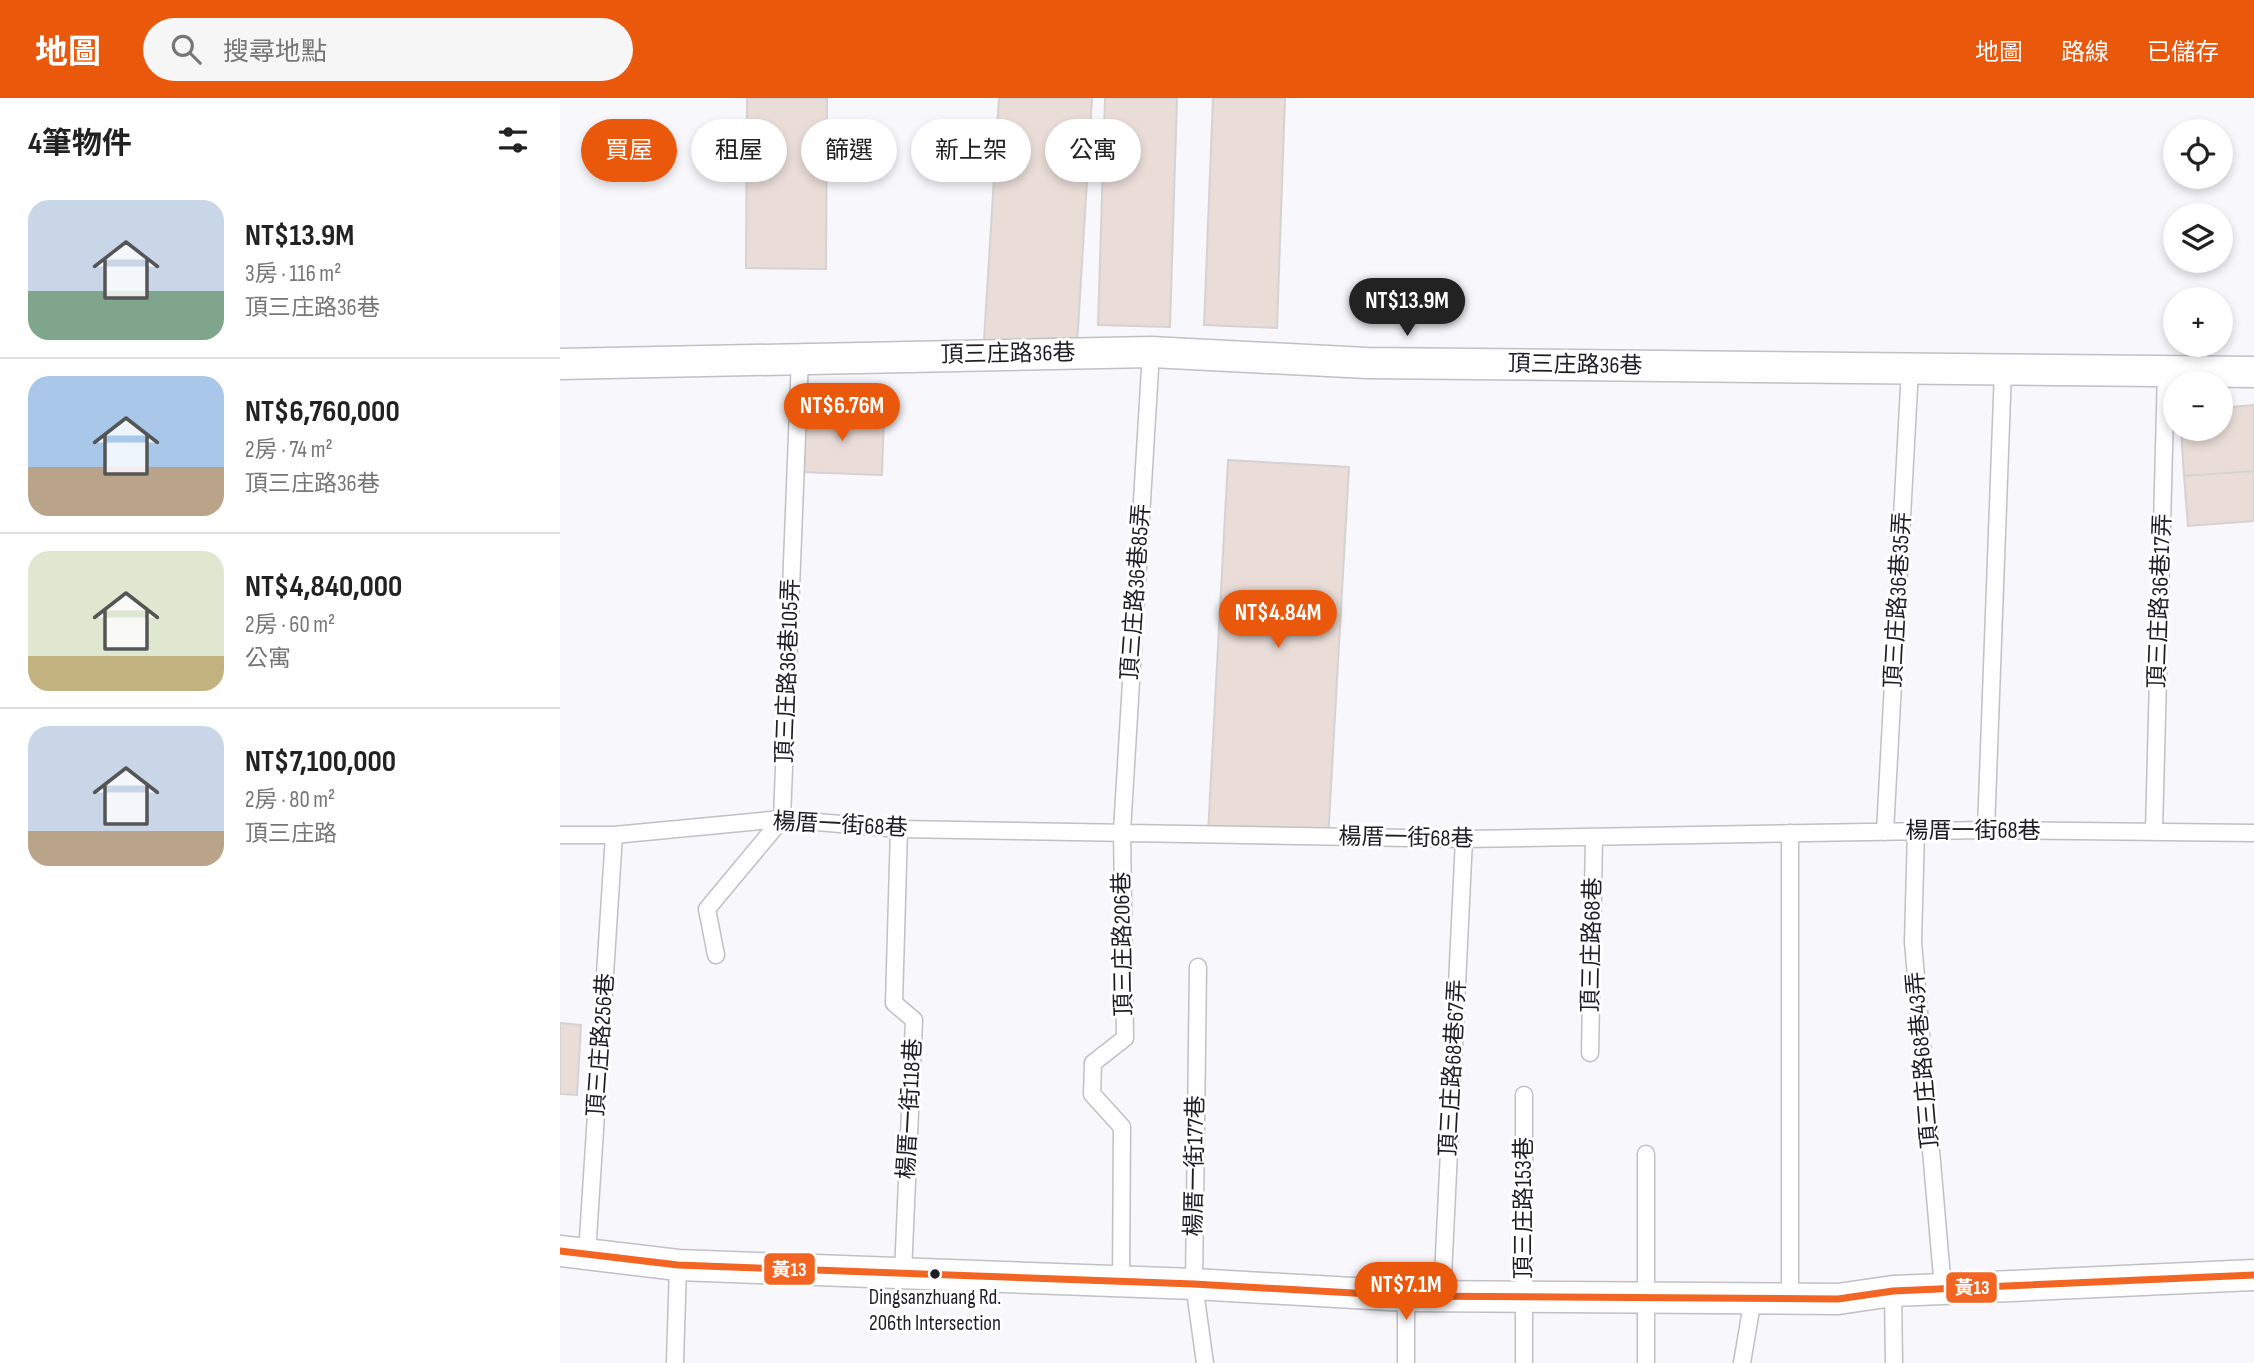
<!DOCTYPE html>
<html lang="zh-TW">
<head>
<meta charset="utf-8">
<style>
	:root { --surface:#fff; --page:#f6f6f6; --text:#222; --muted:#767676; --line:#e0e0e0; --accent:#ea580c }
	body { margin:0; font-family:"Sofia Sans Condensed","Noto Sans TC",sans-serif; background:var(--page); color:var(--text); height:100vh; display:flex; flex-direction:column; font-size:26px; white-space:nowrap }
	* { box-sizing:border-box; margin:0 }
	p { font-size:23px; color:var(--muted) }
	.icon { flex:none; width:38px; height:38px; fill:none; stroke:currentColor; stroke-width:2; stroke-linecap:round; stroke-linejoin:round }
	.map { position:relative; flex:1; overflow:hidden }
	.details { display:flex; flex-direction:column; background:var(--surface); width:560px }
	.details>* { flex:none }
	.top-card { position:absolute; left:21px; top:21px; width:665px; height:63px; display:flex; gap:14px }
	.fabs { position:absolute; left:1603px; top:21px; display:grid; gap:14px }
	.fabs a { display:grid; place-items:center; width:70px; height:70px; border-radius:50%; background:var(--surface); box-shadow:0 4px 10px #0003; font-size:35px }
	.price { position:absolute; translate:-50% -60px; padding:0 16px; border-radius:24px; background:var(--accent); color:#fff; font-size:23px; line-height:46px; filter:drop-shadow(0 2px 4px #0008) }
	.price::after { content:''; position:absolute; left:50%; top:42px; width:21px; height:16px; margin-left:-10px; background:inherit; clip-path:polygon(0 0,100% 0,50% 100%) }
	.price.active { background:#222; color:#fff }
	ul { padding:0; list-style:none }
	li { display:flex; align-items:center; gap:21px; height:175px; padding:0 28px }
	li+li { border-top:2px solid var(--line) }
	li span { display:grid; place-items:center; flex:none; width:196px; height:140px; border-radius:21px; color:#555 }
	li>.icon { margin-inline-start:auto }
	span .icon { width:84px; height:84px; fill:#fffc; stroke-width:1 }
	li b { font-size:30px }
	h2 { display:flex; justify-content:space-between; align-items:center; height:84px; padding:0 28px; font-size:30px }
	.chip { padding:0 24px; border-radius:32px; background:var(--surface); box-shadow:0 4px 10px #0003; font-size:24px; line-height:63px }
	.chip.active { background:var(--accent); color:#fff }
	header { display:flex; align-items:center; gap:42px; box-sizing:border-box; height:98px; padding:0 35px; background:var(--accent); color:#fff }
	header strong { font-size:33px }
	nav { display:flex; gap:38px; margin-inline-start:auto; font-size:24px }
	.search { width:490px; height:63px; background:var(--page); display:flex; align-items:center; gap:18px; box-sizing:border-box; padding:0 24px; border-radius:38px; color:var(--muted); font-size:26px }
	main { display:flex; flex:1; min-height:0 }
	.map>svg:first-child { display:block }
</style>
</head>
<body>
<header>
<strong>地圖</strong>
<div class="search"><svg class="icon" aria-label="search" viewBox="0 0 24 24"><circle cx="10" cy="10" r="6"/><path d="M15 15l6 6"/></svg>搜尋地點</div>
<nav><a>地圖</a><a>路線</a><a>已儲存</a></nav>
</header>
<main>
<section class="details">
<h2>4筆物件<svg class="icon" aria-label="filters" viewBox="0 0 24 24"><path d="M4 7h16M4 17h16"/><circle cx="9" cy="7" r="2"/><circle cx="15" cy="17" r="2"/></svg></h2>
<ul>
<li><span style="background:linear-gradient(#c9d6e8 65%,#7fa58c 0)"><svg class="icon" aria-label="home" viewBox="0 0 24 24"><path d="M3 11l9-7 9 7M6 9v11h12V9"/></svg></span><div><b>NT$13.9M</b><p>3房 · 116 m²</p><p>頂三庄路36巷</p></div></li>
<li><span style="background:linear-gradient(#a9c7e8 65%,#b9a48a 0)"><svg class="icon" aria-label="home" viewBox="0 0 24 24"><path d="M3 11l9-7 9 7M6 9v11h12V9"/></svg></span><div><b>NT$6,760,000</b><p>2房 · 74 m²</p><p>頂三庄路36巷</p></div></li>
<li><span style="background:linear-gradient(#dfe7d0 75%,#c2b280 0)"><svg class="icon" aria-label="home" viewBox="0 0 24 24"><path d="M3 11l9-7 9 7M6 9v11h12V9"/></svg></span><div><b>NT$4,840,000</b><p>2房 · 60 m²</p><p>公寓</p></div></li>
<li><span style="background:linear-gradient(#c9d6e8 75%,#b9a48a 0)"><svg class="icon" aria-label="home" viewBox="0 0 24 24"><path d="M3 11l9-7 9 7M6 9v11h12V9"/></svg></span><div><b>NT$7,100,000</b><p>2房 · 80 m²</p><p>頂三庄路</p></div></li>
</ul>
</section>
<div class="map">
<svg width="1694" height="1265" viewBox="0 0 1694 1265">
	<rect width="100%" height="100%" fill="#f8f7fc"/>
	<!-- building -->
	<path fill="#eaddd8" stroke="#d5d2d2" stroke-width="2" d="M187,0H267L266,171L186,170Z
		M439,0H532L516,264L423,258Z
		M545,0H617L610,229L538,227Z
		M653,0H725L717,230L644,227Z
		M1694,307V373L1624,378L1621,331H1661V310Z
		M243,313L324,317L322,377L241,374Z
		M668,362L789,369L768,742L648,735Z
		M1694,373V423L1628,428L1624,378Z
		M0,925L21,927L17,997L0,996Z"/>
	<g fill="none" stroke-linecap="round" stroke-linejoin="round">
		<!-- lane casing -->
		<g stroke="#c0c0c5" stroke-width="19">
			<path id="lane" d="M339,731L334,905L354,922L343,1175
				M1426,732L1443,272
				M1356,733L1353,844L1383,1191
				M1594,733L1606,274
				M1325,734L1350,271
				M0,737H54L222,721L339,731L904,741L1426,732L1694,735
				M156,857L147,811L222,721L240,260
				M638,869L634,1186L645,1265
				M1030,955L1034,739
				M964,997V1265
				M1086,1056V1265
				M27,1156L54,737
				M561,1184L562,1029L532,996L533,965L565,940L562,733L591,254
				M1333,1193L1334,1265
				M882,1199L904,741
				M1230,1200V735
				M115,1265L118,1167
				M846,1265V1198
				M1182,1265L1193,1200"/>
		</g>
		<!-- street casing -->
		<g stroke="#c0c0c5" stroke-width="33">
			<path id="street" d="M0,266L591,254L807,265L1694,274
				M0,1153L118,1167L634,1186L846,1198L1278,1201L1333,1193L1383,1191L1694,1177"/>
		</g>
		<!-- lane -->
		<use href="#lane" stroke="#fefeff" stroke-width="16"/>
		<!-- street -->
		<use href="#street" stroke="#fefeff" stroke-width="30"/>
		<!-- bus-1 casing -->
		<g stroke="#fff" stroke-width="12">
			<path id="bus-1" d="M0,1153L118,1167L634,1186L846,1198L1278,1201L1333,1193L1694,1177"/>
		</g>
		<!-- bus-1 -->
		<use href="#bus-1" stroke="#f26522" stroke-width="7"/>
	</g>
	<!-- markers -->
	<circle fill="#1e1e24" stroke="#fff" stroke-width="2.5" cx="375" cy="1176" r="6"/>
	<g text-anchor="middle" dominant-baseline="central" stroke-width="6" stroke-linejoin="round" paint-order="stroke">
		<!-- bus labels -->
		<g font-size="21" fill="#1e1e24" stroke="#fff">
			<text x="375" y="1199">Dingsanzhuang Rd.<tspan x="375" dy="26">206th Intersection</tspan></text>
		</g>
		<!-- street labels -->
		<g font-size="23" fill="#1e1e24" stroke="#fff">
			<text transform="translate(448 256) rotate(-1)">頂三庄路36巷</text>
			<text transform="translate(1015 267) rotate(1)">頂三庄路36巷</text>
			<text transform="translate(576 494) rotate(-86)">頂三庄路36巷85弄</text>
			<text transform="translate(1338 502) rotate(-87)">頂三庄路36巷35弄</text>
			<text transform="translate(1600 503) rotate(-88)">頂三庄路36巷17弄</text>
			<text transform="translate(228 573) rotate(-88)">頂三庄路36巷105弄</text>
			<text transform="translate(280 727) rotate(3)">楊厝一街68巷</text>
			<text x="1413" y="733">楊厝一街68巷</text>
			<text transform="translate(846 740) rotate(1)">楊厝一街68巷</text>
			<text transform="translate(563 846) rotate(-91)">頂三庄路206巷</text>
			<text transform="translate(1032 847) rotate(-89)">頂三庄路68巷</text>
			<text transform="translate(41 947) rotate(-86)">頂三庄路256巷</text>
			<text transform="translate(1363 962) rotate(-95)">頂三庄路68巷43弄</text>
			<text transform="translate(893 970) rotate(-87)">頂三庄路68巷67弄</text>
			<text transform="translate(350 1011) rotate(-87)">楊厝一街118巷</text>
			<text transform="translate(635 1068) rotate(-89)">楊厝一街177巷</text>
			<text transform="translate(964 1110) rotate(-90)">頂三庄路153巷</text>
		</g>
	</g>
	<g stroke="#fff" stroke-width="2.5">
		<rect x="203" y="1154" width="53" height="34" rx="7" fill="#f26522"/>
		<rect x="1385" y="1173" width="53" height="33" rx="7" fill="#f26522"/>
	</g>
	<g font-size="19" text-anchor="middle" font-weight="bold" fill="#fff">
		<text x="229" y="1178">黃13</text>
		<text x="1412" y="1196">黃13</text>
	</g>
</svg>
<div class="fabs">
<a><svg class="icon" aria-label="locate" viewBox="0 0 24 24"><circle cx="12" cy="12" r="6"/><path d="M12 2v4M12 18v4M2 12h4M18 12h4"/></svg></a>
<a><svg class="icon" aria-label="layers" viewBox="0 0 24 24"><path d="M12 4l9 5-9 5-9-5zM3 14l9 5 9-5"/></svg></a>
<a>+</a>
<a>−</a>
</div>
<b class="price active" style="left:847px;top:240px">NT$13.9M</b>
<b class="price" style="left:282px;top:345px">NT$6.76M</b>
<b class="price" style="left:718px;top:552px">NT$4.84M</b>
<b class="price" style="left:846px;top:1224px">NT$7.1M</b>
<div class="top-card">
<a class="chip active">買屋</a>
<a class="chip">租屋</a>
<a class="chip">篩選</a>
<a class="chip">新上架</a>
<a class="chip">公寓</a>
</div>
</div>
</main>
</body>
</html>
